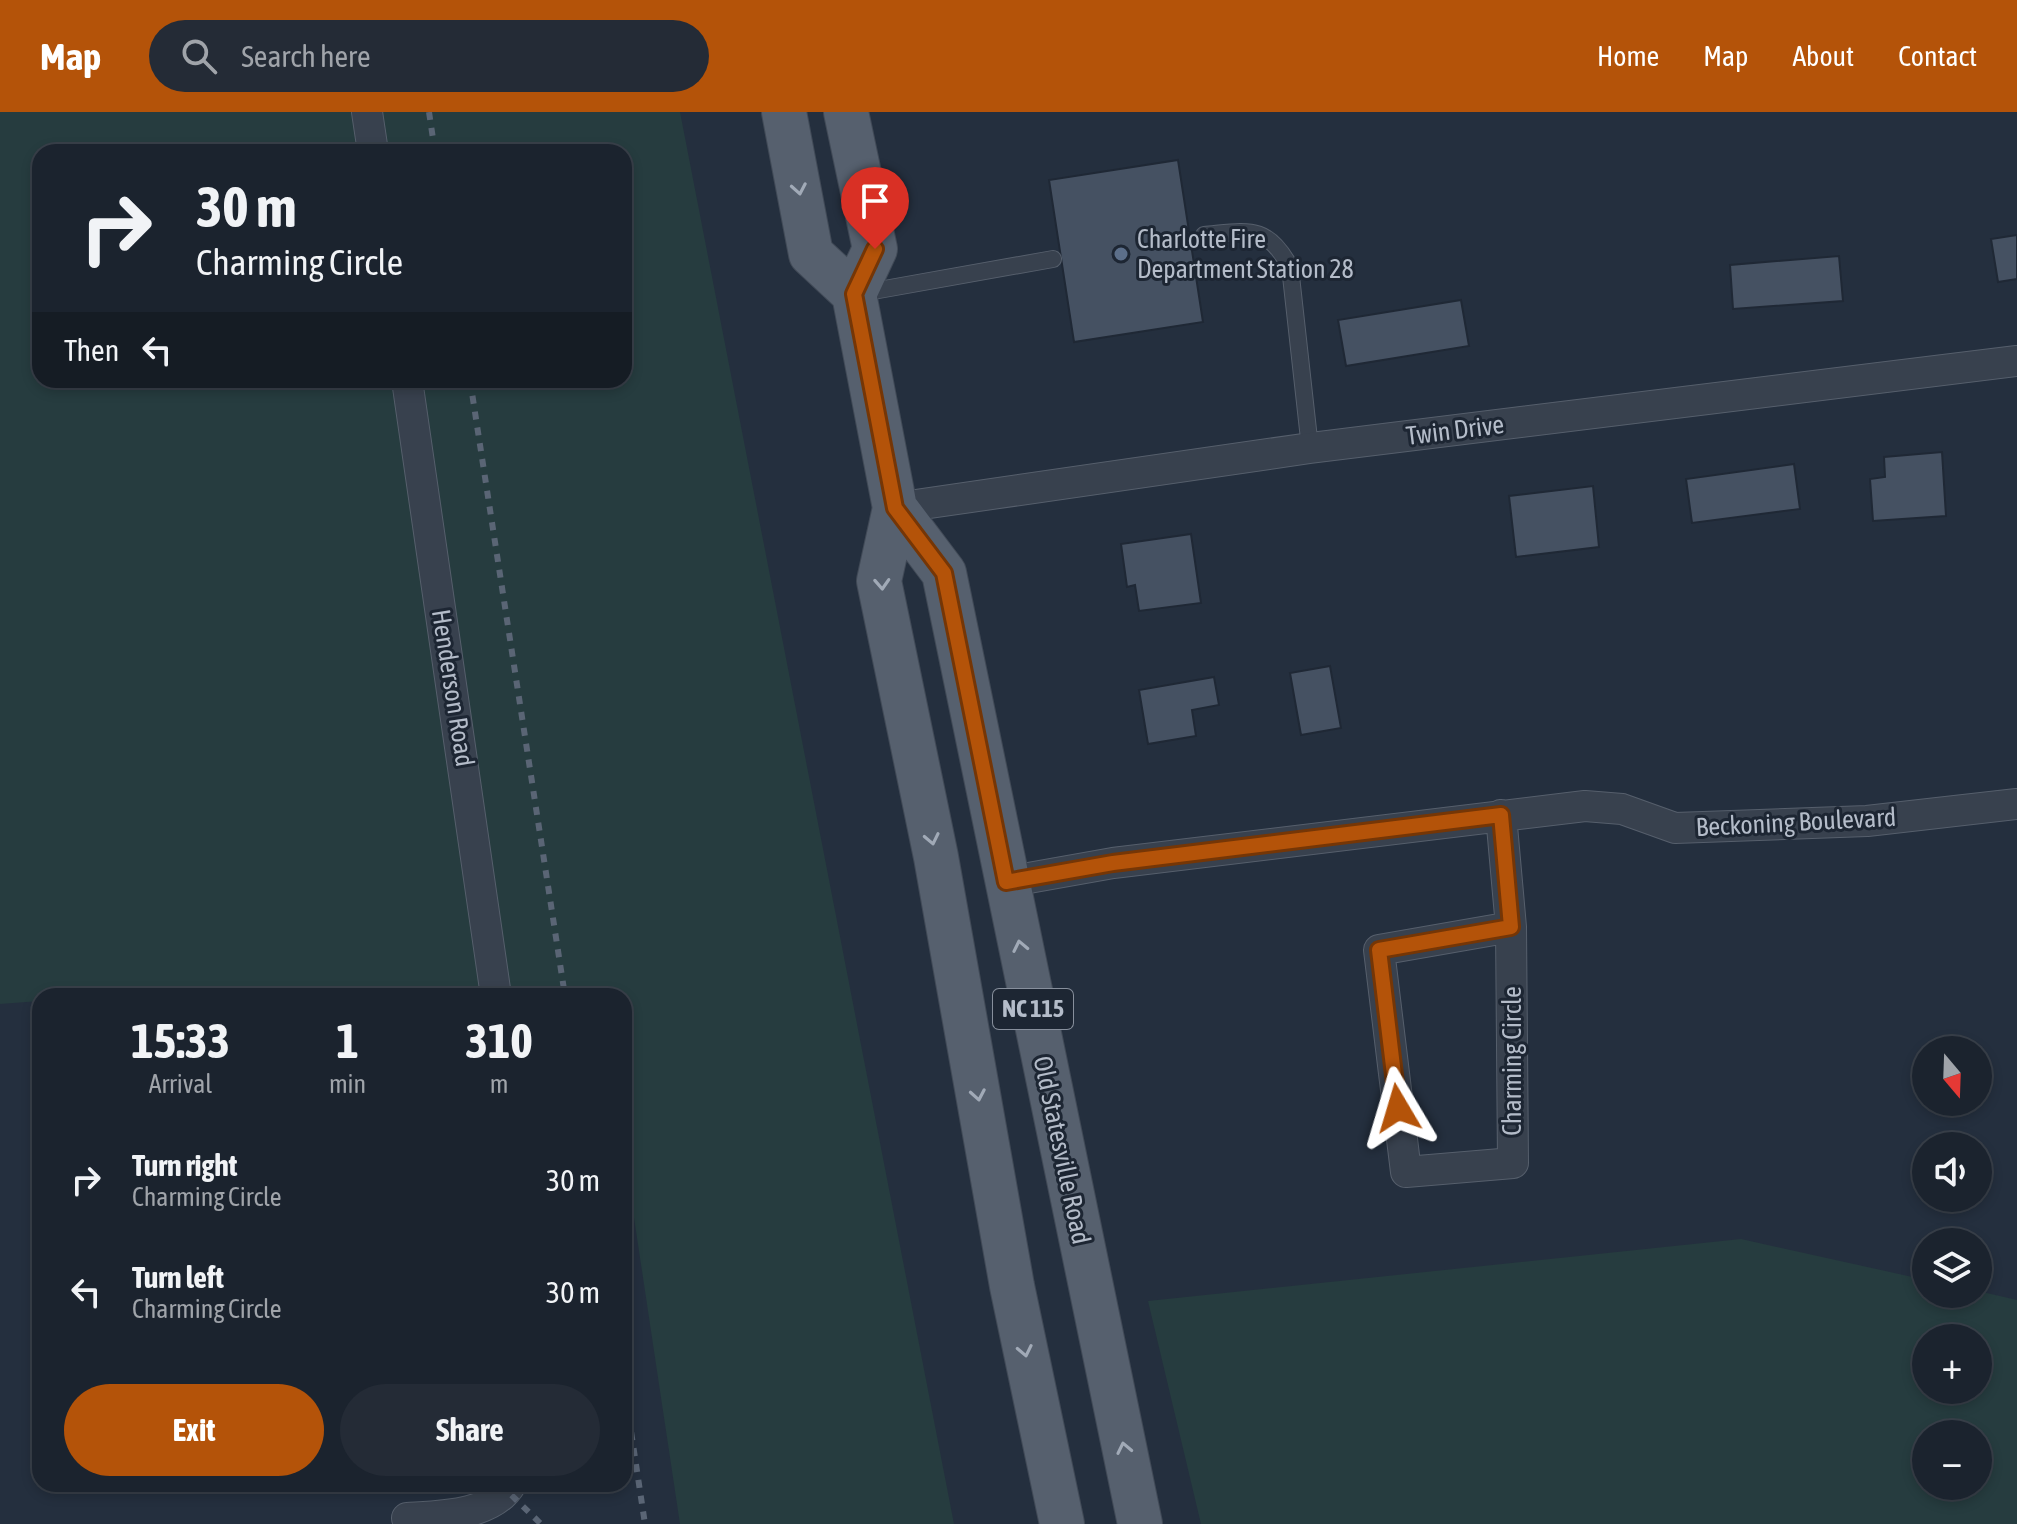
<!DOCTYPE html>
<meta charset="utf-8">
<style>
:root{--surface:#1b232e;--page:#242b36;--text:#f1f3f6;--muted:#a0a4aa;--line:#39404a;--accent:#b45309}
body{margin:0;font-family:"Asap Condensed",sans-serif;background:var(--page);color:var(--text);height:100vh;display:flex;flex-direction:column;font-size:30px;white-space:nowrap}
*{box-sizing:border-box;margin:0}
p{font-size:26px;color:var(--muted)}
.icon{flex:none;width:44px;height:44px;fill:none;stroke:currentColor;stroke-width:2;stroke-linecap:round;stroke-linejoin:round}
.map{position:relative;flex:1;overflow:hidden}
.sheet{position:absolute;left:32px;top:876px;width:600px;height:504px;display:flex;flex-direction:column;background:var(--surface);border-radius:24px;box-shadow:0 4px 12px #0003,0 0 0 2px var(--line)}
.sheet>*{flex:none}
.guide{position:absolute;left:32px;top:32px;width:600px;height:244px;border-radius:24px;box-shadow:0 4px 12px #0003,0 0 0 2px var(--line);background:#1b232e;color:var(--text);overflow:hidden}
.needle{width:52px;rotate:161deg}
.buttons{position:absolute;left:1912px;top:924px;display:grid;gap:16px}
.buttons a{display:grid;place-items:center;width:80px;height:80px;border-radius:50%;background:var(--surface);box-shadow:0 4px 12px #0003,0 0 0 2px var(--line);font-size:40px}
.pin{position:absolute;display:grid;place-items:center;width:68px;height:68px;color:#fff;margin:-82px -34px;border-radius:50% 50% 50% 0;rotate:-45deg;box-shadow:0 0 8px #0007}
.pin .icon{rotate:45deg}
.me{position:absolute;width:88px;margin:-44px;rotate:353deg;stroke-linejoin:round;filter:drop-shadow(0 0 6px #0008)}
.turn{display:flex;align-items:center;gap:28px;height:168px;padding:0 32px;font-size:36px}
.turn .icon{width:104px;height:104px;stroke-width:2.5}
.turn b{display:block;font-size:56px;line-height:68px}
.then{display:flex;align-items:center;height:76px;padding:0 32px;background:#0003;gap:16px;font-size:30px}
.eta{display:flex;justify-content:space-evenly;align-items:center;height:136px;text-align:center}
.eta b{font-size:48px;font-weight:700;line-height:56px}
.button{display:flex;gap:16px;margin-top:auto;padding:16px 32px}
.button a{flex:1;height:92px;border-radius:48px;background:var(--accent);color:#fff;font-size:32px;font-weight:700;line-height:92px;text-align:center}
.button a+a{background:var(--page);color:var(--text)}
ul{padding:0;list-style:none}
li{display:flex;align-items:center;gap:24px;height:112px;padding:0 32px}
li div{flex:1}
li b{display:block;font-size:30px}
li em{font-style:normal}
header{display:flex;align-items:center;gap:48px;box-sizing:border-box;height:112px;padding:0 40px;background:var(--accent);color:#fff}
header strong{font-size:38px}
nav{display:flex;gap:44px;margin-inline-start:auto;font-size:28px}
.search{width:560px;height:72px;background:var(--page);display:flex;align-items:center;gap:20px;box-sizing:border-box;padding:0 28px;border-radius:44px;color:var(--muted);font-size:30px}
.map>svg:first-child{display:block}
</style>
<header>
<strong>Map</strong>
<div class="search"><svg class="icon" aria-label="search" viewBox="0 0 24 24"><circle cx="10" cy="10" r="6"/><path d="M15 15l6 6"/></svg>Search here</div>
<nav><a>Home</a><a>Map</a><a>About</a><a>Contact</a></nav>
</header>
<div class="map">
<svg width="2017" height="1412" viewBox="0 0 2017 1412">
<rect width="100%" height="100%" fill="#242f3e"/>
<!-- green -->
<path fill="#263c3f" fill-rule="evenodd" d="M0,0H680L954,1412H680L624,1039V884H40V889L0,892ZM40,40H624V268H40Z
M1741,1127L1926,1168V1182H1978V1179L2017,1188V1412H1201L1148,1189ZM1926,1226H1978V1278H1926ZM1926,1322H1978V1374H1926Z"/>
<!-- building -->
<path fill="#455162" stroke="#1f2835" stroke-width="2" d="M1178,48L1203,210L1074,230L1049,68Z
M2017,123V167L1998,170L1991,127Z
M1839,144L1843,189L1733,197L1730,153Z
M1461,188L1469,234L1346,254L1338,208Z
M1942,340L1946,404L1873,409L1870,367L1885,365L1884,345Z
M1794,352L1800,397L1692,411L1686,367Z
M1593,374L1599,435L1516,445L1509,384Z
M1191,422L1201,491L1139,499L1135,473L1127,475L1121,432Z
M1330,554L1341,616L1301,623L1290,561Z
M1214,565L1219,593L1192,598L1196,624L1148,632L1139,578Z"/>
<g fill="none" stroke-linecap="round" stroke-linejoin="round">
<!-- lane casing -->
<g stroke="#565f6c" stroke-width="18">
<path id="lane" d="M1204,123C1248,119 1267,112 1290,155L1310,336
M862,181L1053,147"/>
</g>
<!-- street casing -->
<g stroke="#565f6c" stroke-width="32">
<path id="street" d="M367,0L373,40
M407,268L496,884
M895,396L1310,336L2017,249
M1501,703L1511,815L1513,1051L1406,1060L1379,838L1511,815
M1006,770L1113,751L1585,694L1622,697L1675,716L1867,709L2017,692
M407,1406C439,1404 492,1404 511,1372"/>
</g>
<!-- primary casing -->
<g stroke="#414a57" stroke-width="46">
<path id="primary" d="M784,0L811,142L854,182
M846,0L875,137L854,182L895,396L879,469L936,745L1012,1174L1062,1412
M895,396L944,461L1140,1412"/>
</g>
<!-- lane -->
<use href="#lane" stroke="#38414e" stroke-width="16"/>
<!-- street -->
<use href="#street" stroke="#38414e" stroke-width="30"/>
<!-- primary -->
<use href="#primary" stroke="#56606e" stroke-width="44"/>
<!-- rail -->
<path stroke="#5a6575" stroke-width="6" stroke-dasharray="8 8" stroke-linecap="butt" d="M429,0L435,40
M470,268L565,884
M624,1273L645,1412
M500,1372L541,1412"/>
</g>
<!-- one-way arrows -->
<defs><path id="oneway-chevron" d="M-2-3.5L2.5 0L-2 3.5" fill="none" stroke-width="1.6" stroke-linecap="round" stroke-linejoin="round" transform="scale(2)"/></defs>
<g stroke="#a1aab7">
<use href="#oneway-chevron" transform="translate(799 77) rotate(80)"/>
<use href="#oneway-chevron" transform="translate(882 472) rotate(87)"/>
<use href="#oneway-chevron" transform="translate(932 727) rotate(78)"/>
<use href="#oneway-chevron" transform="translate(1020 834) rotate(-102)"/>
<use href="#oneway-chevron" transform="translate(978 983) rotate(80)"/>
<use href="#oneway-chevron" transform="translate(1025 1239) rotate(78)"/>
<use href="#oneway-chevron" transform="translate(1124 1336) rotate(-102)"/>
</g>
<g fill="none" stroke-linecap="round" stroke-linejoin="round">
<!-- route casing -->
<g stroke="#753606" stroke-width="20">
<path id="route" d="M875,137L854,182L895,396L944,461L1006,770L1113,751L1501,703L1511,815L1379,838L1398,996"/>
</g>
<!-- route -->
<use href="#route" stroke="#b45309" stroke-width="14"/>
</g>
<!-- markers -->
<circle fill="#5c6f8a" stroke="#1d2633" stroke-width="3" cx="1121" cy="142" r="8"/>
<g text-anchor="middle" stroke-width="6" stroke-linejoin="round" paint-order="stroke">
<!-- shield labels -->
<rect fill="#1d2633" stroke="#878f9c" stroke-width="2" x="993" y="877" width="80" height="40" rx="6"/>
<g font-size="24" font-weight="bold" fill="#b4bcc9">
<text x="1033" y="905">NC 115</text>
</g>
<!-- poi labels -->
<g font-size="26" fill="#b4bcc9" stroke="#1d2633" text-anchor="start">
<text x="1137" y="136">Charlotte Fire<tspan x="1137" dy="30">Department Station 28</tspan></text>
</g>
<!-- street labels -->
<g font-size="26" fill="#b4bcc9" stroke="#1d2633">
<text transform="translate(1455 318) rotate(-7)" y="9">Twin Drive</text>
<text transform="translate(453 576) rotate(81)" y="9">Henderson Road</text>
<text transform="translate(1796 710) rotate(-3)" y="9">Beckoning Boulevard</text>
<text transform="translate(1512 949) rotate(-90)" y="9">Charming Circle</text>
<text transform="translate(1062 1038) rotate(78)" y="9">Old Statesville Road</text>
</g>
</g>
</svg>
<div class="buttons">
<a><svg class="needle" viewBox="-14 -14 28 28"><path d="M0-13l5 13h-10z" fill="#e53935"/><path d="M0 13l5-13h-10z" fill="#a0a4aa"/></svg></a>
<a><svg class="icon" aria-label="sound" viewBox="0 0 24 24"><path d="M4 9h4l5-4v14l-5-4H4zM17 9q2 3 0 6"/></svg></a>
<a><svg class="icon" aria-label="layers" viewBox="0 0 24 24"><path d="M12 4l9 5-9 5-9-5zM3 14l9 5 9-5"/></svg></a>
<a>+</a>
<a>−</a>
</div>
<div class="pin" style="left:875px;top:137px;background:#d93025"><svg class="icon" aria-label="arrive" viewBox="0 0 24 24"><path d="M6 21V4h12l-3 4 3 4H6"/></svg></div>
<svg class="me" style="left:1398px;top:996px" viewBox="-20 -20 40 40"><path d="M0-17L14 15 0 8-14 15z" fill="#b45309" stroke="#fff" stroke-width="4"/></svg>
<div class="guide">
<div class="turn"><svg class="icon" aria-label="right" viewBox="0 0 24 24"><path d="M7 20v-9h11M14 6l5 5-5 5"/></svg><div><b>30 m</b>Charming Circle</div></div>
<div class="then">Then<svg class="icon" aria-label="left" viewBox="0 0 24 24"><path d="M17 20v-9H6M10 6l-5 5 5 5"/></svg></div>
</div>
<section class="sheet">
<div class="eta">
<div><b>15:33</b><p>Arrival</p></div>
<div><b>1</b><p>min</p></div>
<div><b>310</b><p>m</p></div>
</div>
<ul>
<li><svg class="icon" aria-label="right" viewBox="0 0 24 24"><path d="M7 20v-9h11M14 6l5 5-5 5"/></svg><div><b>Turn right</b><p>Charming Circle</p></div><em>30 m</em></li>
<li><svg class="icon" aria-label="left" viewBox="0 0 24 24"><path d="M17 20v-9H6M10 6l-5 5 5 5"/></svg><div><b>Turn left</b><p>Charming Circle</p></div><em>30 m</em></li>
</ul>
<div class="button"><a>Exit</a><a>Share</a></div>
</section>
</div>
